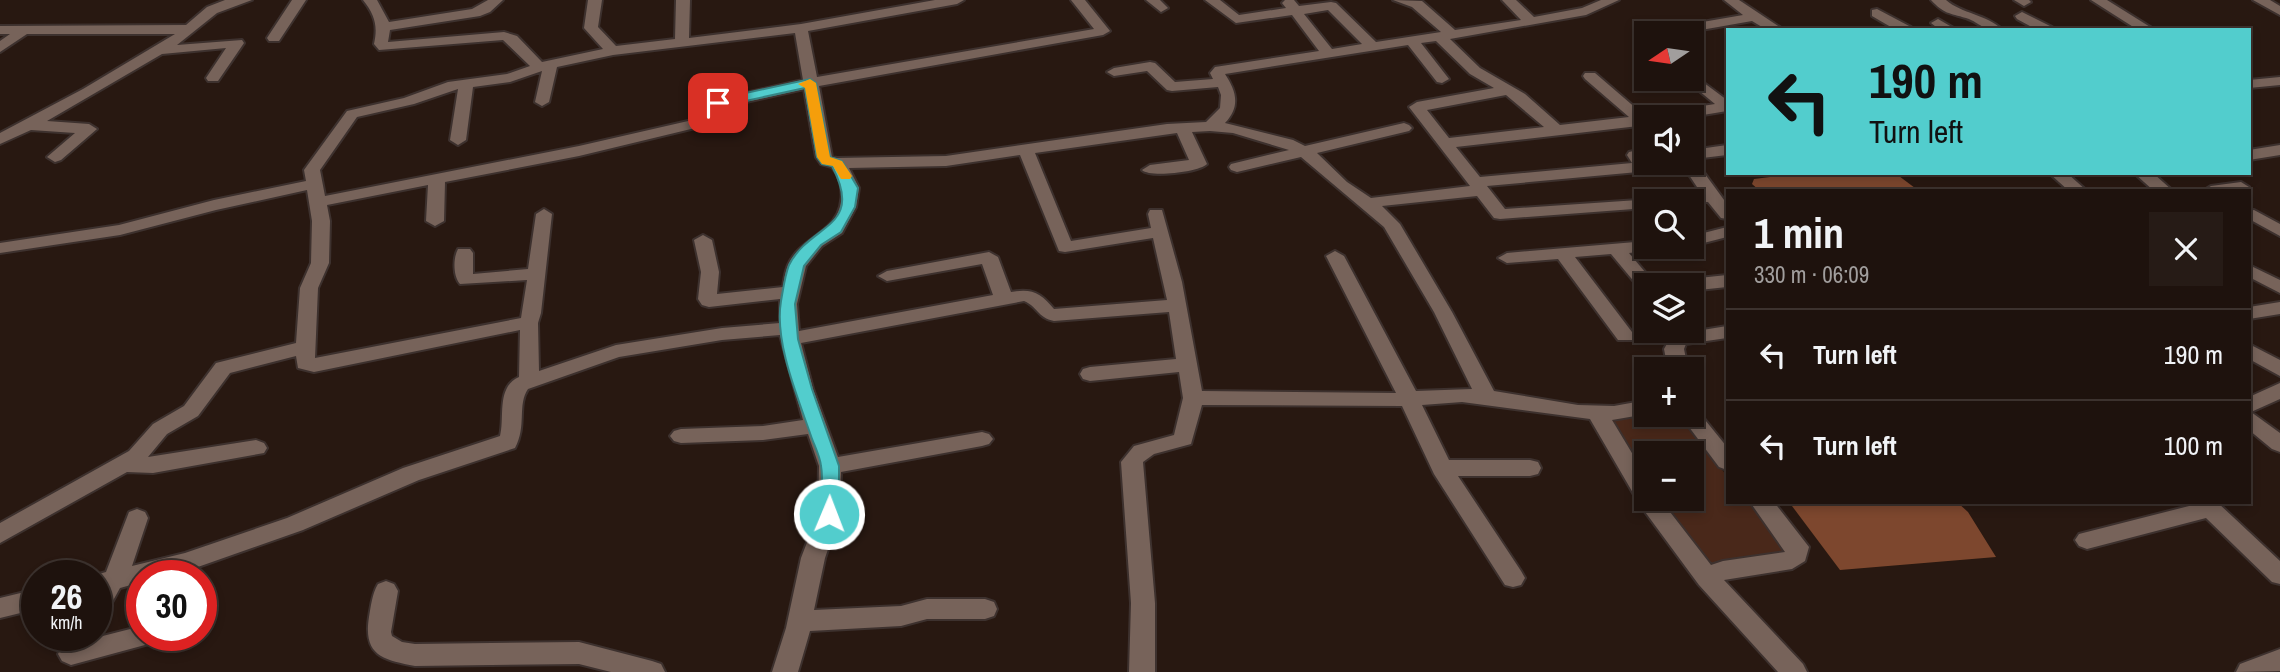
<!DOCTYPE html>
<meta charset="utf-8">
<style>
:root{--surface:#1e120d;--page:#261b16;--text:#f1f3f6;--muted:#a19e9d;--line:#3c322e}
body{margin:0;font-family:"Archivo Narrow",sans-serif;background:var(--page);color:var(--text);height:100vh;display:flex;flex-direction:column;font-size:26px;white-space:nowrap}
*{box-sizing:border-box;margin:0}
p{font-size:23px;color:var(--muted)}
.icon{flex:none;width:38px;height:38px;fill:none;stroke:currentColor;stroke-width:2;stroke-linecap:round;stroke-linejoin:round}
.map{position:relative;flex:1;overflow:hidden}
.drawer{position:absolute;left:1726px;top:189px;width:525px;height:315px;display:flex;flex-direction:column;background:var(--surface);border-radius:0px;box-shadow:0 4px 10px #0003,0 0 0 2px var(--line)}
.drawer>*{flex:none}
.banner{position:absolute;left:1726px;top:28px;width:525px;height:147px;border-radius:0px;box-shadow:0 4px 10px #0003,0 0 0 2px var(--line);background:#52cdcd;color:#111;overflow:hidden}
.needle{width:46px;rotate:257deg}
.fabs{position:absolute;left:1634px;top:21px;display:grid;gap:14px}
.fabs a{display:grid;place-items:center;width:70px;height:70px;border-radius:0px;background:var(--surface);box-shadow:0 4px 10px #0003,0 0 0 2px var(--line);font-size:35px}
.speed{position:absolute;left:21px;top:560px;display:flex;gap:14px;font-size:35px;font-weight:700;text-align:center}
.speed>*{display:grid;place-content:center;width:91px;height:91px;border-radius:50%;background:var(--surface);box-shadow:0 4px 10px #0003,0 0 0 2px var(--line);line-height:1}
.speed small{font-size:18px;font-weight:400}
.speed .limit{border:10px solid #d22;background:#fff;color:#111}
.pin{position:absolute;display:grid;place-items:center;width:60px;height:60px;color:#fff;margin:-30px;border-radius:14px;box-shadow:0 4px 10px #0006}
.me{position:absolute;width:77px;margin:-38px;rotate:1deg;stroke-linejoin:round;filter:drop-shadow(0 0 5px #0008)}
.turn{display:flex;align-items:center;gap:24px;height:147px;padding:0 28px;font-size:32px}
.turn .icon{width:91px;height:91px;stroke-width:2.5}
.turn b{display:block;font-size:49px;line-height:60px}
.round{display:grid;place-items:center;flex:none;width:74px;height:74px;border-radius:0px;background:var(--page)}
.overview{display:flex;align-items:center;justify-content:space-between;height:119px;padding:0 28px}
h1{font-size:42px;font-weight:800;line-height:52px}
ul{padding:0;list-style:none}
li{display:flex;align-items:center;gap:21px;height:91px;padding:0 28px;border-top:2px solid var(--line)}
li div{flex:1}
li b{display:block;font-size:26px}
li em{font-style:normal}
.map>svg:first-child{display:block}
</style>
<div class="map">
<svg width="2280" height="672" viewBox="0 0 2280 672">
<rect width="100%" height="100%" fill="#281811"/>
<!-- green -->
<path fill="#49281a" d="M1647,413V415H1678L1727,476V502H1748L1784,548L1782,555L1708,565L1658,499H1692V453H1647V481L1612,422L1615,418Z"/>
<!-- water -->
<path fill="#7d472e" d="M1801,173H1895L1919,191H1760L1752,184L1754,179Z
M1789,502H1957L1968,512L1996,557L1840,570Z"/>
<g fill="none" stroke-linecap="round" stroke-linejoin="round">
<!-- minor casing -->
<g stroke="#3d312e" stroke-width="4">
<path id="minor" d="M225,0H252L217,13L177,45L242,40L244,43L218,81H208L206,78L226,48L162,54L47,121L89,124L97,129L61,160L55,162L47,157L75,133L31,130L0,144V133L83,89L175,34H27L0,52V41L10,34H0V26L186,25L207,7Z
M292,0H306L279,41H269L267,38Z
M363,0H377L389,22L472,9L488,0H503L490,12L480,16L390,30L388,42L504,32L517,36L542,62L603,49L584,28L588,0H602L598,27L616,46L675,39L676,0H690L689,38L801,24L935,0H964L957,4L808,31L817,77L1094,29L1071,0H1085L1110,31L1103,35L819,86L832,157L837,158L946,156L1167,124L1206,122L1220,108L1221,95L1218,87L1172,91L1167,90L1147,71L1114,76L1107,72L1114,68L1150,62L1155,63L1175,82L1213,79L1210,73L1215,67L1319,51L1292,15L1236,23L1205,0H1220L1239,15L1286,8L1282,3L1285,0H1294L1299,6L1331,2L1336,3L1376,42L1441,32L1412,7L1393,0L1422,1L1455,30L1521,20L1502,0H1516L1534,17L1582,8L1601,0H1619L1586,15L1450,39L1480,68L1525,94L1560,125L1629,117L1585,79L1583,76L1585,73H1595L1645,116L1652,117H1647V125L1456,147L1480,177L1632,163L1627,155L1629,152L1647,148L1645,158L1649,165L1638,172L1487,186L1505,209L1653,199L1654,201H1647V208L1500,219L1494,218L1477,196L1382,206L1400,224L1452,312L1494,391L1578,405L1614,406L1647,400V414L1612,420L1647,478V499H1660L1711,565L1723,561L1785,552L1750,502H1774L1809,547L1805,561L1792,569L1724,580L1803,664L1807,672H1778L1699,585L1640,505L1590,419L1462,402L1422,405L1449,460H1530L1538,462L1541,468L1538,474L1530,476H1458L1521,571L1525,578L1521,585L1513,587L1505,585L1434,474L1402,406L1202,405L1191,444L1154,454L1143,462L1155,603V672H1129L1131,603L1121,462L1134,446L1174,435L1183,398L1179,372L1090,381L1083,379L1080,374L1083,369L1090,367L1176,359L1169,312L1054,321C1038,318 1037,306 1024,301L801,343L813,389L838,457L982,432L989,434L993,439L989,444L982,446L841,472L840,514L825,558L814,610L901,606L927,599H985L994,602L997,609L994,616L985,619H927L901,626L810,631L798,672H772L786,628L801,558L818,514L819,466L808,434L763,440L681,443L674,441L670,436L674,431L681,429L763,426L803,420L780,335L722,340L619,357L528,389C517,405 527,426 515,448L419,480L303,530L195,568L168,576H142V582L120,588L105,615L96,618V576H92L106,572L129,512L137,509L145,512L148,518L132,566L185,553L287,518L403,468L500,436C505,417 496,387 519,377L520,330L314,372L298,368L296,356L230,373L198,416L167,434L148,457L256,440L264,443L267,448L264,453L153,473L127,472L0,543V523L129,451L153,424L184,406L216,363L296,343L300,288L311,263L312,221L307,190L216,210L120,235L0,253V243L119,225L214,200L306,181L304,170L347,111L404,98L448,82L507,74L530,66L503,40L379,50L374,44C378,26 375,15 363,0ZM1328,10L1362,44L1332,49L1304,14ZM795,33L803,80L710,101L708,104L712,114L710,116L579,146L325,196L320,170L357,117L414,104L458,89L450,140L458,145L466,140L473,87L510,82L542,71L535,102L542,106L549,102L557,67L613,55ZM1436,41L1470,74L1494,88L1417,102L1409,107L1470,186L1371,198L1347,182L1317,153L1409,131L1412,128L1409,125L1404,123L1305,146L1293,140L1225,123C1241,106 1236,91 1225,74L1408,45L1437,82L1442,83L1449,79L1421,43ZM804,89L816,157L821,164L832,167C846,184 845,212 827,227C814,239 796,247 788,265C785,272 784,280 783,287L717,294L719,272L712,240L703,235L694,240L701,272L698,299L702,305L709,307L780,299V323L722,328L616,345L539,371L538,323L541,313L552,214L544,209L536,214L528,269L473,274V253L470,249H458C453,258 453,276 460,284L527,280L521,318L315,358L318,288L329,263L330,221L327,205L428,185L426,221L435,226L444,221L445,182L579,156L720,122L728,116L724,107ZM1506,95L1544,127L1449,138L1427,110ZM1210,131L1233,133L1289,150L1231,164L1229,167L1231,170L1237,172L1301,157L1384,227L1434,312L1472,389L1416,391L1344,256L1335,251L1326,256L1396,393L1202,391L1182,282L1162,210H1150L1148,214L1151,228L1071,241L1035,153L1177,133L1189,160L1150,165L1142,170C1150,178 1199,172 1207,164L1192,132ZM1020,155L1059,251L1065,252L1153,238L1167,300L1054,309C1041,293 1032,288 1011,292L998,257L989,252L887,271L878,276L887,281L982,264L993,295L799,331L797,304L806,266L822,246L842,233L856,207L859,188L849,168L946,166Z
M1146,0H1160L1168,8L1161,12Z
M1724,0H1739L1784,30H1767L1752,21L1684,33H1655L1662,29L1743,15Z
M1931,0H1946C1962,14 1986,14 2003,30C1979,30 1983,24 1966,18C1949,13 1944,14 1931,0Z
M2014,0H2029L2031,2L2024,6Z
M2091,0H2107L2155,30H2138Z
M2253,0H2270L2280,6V15Z
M1877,9L1911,27L1913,30H1896L1872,16V10Z
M2022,12L2052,27L2054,30H2037L2017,19L2015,16Z
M1938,19L1957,30H1940L1931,23Z
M1692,74L1727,100V111L1691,117H1657L1664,112L1715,104L1687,81L1685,79H1692Z
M2280,77V85L2249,88V80Z
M1727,145V155L1694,159L1727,204V219L1721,218L1708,202L1655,201L1663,196L1701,193L1681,163H1692V150Z
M2280,145V155L2249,160V150Z
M2049,173H2067L2087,191H2069Z
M2134,173H2153L2173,191H2154Z
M2241,182L2249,187L2247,190L2203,191L2211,186Z
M2254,210L2280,224V236L2249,219V211Z
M1727,227V237L1692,246V236Z
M1647,241V247H1655L1653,250L1629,253L1656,285H1647V292L1641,290L1611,254L1575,257L1635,336L1632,340H1618L1558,259L1507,263L1498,258L1507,253Z
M2249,265L2280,280V293L2249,277Z
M1727,275V287L1699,290L1690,284L1699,278Z
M2280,302V314L2249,319V307Z
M1727,326V338L1686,344L1684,349L1688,369H1668L1664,349L1672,335Z
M2249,344L2280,360V376L2249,359Z
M2280,383V399L2251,412L2280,433V452L2272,449L2249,430V397Z
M1692,408L1697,410L1727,447V470L1719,467L1680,415H1692Z
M2192,502H2217L2280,561V584L2272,582L2206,518L2087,549L2079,546L2075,540L2079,534L2193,505Z
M386,581L394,584L398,591L391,632L392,636L402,642L415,644L579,642L652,661L661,664L665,672H611L579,664L415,666C382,660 363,655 369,617C371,606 372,594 378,584Z
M37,589V609L0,618V598Z
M142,626V635H159L156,642L71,665L62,661L58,654L67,635H92L91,639Z
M2280,649V671L2236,672L2240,664Z"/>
</g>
<!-- minor -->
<use href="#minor" fill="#77635a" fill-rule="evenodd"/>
</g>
<!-- route -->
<path fill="#52cdcd" stroke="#358585" stroke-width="2" d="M810,79L816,83L830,157L842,161L858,188L855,207L841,232L821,245L804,266L795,304L798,339L812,389L839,466V514L836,519H823L820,514C820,499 824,481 821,466C820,456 814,445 811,436C798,398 774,342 781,301C783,290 785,275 789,265C810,223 865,229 832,166L822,164L817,157L805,88L718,107L712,103L718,99Z"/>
<!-- slow -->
<path fill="#f59e0b" d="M810,79L816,83L830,157L842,161L852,176L850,179H841L833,166L822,164L817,157L805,88L798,84Z"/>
</svg>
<div class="fabs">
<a><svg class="needle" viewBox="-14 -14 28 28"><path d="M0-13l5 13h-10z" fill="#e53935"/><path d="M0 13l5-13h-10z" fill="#a19e9d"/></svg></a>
<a><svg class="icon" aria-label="sound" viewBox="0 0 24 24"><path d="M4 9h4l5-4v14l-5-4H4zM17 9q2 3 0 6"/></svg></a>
<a><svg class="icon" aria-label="search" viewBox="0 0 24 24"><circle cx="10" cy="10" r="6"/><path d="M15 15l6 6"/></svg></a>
<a><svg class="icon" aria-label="layers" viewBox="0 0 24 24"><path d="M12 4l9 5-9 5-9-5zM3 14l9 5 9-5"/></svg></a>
<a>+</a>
<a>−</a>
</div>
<div class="speed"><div>26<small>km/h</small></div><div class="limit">30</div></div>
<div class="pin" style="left:718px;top:103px;background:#d93025"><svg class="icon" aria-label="arrive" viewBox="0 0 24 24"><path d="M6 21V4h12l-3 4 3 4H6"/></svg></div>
<svg class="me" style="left:829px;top:514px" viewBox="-20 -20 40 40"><circle r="17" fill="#52cdcd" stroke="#fff" stroke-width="3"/><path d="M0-11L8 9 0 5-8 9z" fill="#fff"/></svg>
<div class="banner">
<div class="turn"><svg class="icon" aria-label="left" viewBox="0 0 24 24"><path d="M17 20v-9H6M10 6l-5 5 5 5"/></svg><div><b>190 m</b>Turn left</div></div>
</div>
<section class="drawer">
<div class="overview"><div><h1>1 min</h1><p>330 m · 06:09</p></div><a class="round"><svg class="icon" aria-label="close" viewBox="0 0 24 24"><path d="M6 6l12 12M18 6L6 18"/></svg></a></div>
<ul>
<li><svg class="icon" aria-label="left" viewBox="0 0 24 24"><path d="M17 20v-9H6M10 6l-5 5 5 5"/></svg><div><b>Turn left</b></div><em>190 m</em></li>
<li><svg class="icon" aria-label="left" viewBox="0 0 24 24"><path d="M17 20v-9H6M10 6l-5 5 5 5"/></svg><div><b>Turn left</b></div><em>100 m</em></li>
</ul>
</section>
</div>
